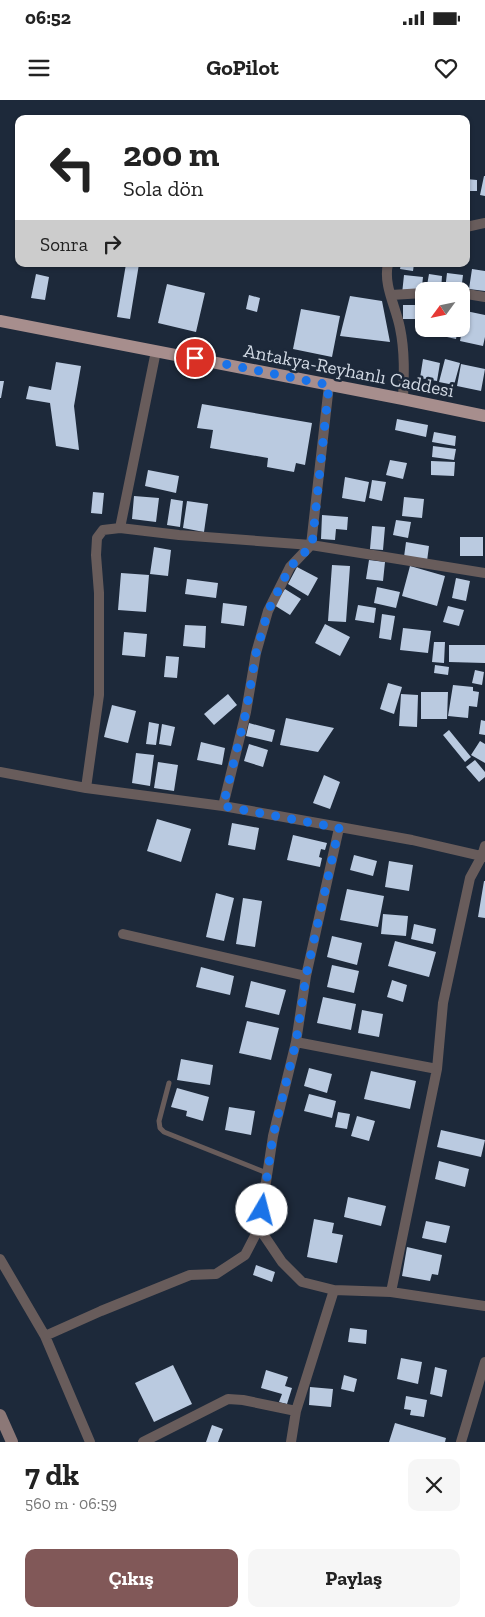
<!DOCTYPE html>
<html lang="tr">
<meta charset="utf-8">
<style>
:root{--surface:#fff;--page:#f6f6f6;--text:#222;--muted:#767676;--accent:#815858}
body{margin:0;font-family:"Zilla Slab",serif;background:var(--page);color:var(--text);height:100vh;display:flex;flex-direction:column;font-size:19px;white-space:nowrap}
*{box-sizing:border-box;margin:0}
p{font-size:16px;color:var(--muted)}
.icon{flex:none;width:28px;height:28px;fill:none;stroke:currentColor;stroke-width:2;stroke-linecap:round;stroke-linejoin:round}
.map{position:relative;height:1342px;overflow:hidden}
.sheet{display:flex;flex-direction:column;background:var(--surface);flex:1}
.sheet>*{flex:none}
.top-card{position:absolute;left:15px;top:15px;width:455px;height:152px;border-radius:10px;box-shadow:0 1px 4px #0004;background:#fff;color:var(--text);overflow:hidden}
.needle{width:32px;rotate:237deg}
.tools{position:absolute;left:415px;top:182px;display:grid;gap:10px}
.tools a{display:grid;place-items:center;width:55px;height:55px;border-radius:10px;background:var(--surface);box-shadow:0 1px 4px #0004;font-size:25px}
.pin{position:absolute;display:grid;place-items:center;width:42px;height:42px;color:#fff;margin:-21px;border:2px solid #fff;border-radius:50%;box-shadow:0 1px 5px #0007}
.me{position:absolute;width:55px;margin:-28px;rotate:8deg;stroke-linejoin:round;filter:drop-shadow(0 0 4px #0008)}
.turn{display:flex;align-items:center;gap:18px;height:105px;padding:0 25px;font-size:22px}
.turn .icon{width:65px;height:65px;stroke-width:2.5}
.turn b{display:block;font-size:35px;line-height:42px}
.then{display:flex;align-items:center;height:48px;padding:0 25px;background:#0003;gap:10px;font-size:19px}
.round{display:grid;place-items:center;flex:none;width:52px;height:52px;border-radius:10px;background:var(--page)}
.head{display:flex;align-items:center;justify-content:space-between;height:85px;padding:0 25px}
h1{font-size:30px;font-weight:800;line-height:38px}
.button{display:flex;gap:10px;margin-top:auto;padding:10px 25px}
.button a{flex:1;height:58px;border-radius:10px;background:var(--accent);color:#fff;font-size:20px;font-weight:800;line-height:58px;text-align:center}
.button a+a{background:var(--page);color:var(--text)}
.status{display:flex;justify-content:space-between;align-items:center;height:35px;padding:0 25px;background:var(--surface);direction:ltr}
.status svg{height:14px;fill:currentColor}
header{display:flex;justify-content:space-between;align-items:center;height:65px;padding:0 25px;background:var(--surface);font-size:22px;font-weight:800}
.map>svg:first-child{display:block}
</style>
<div class="status"><b>06:52</b><svg viewBox="0 0 49 12"><path d="M0 12V9h3v3zM5 12V6h3v6zM10 12V3h3v9zM15 12V0h3v12zM26 1h20v11H26zM47 4h2v5h-2z"/></svg></div>
<header><svg class="icon" aria-label="menu" viewBox="0 0 24 24"><path d="M4 6h16M4 12h16M4 18h16"/></svg>GoPilot<svg class="icon" aria-label="heart" viewBox="0 0 24 24"><path d="M12 20l-8-8c-3-5 5-10 8-4 3-6 11-1 8 4z"/></svg></header>
<div class="map">
<svg width="485" height="1342" viewBox="0 0 485 1342">
<rect width="100%" height="100%" fill="#1d293a"/>
<!-- building -->
<path fill="#bacae0" d="M484,76H485V96L480,95Z
M466,79L477,80V91H466Z
M126,164H139L130,219L117,217Z
M401,164H414L413,171L400,169Z
M472,169L485,171V191L469,189Z
M447,173L463,175L461,191L445,190Z
M36,174L49,177L45,200L31,198Z
M429,174L442,176L441,191H426Z
M404,175L423,177L421,196L402,194Z
M167,184L205,193L196,232L158,223Z
M249,195L260,198L257,212L246,209Z
M350,196L382,201L390,242L340,236Z
M403,205H424V219H403Z
M301,209L340,216L332,257L293,249Z
M466,211L485,215V237L483,246L460,241Z
M449,229H458L456,239L447,237Z
M423,259L440,263L437,281L420,278Z
M445,259L460,263L454,285L439,282Z
M56,262L81,266L74,306L79,350L56,346L50,303L26,299L29,286L51,290Z
M461,264L485,269L481,291L457,286Z
M0,281H4L1,298H0Z
M202,304L312,323L305,365L296,363L294,372L267,367L268,358L210,348L213,330L197,328Z
M397,319L428,325L426,337L395,330Z
M434,332L456,336L455,346L432,342Z
M433,346L456,349L454,360L432,357Z
M390,360L407,363L403,379L386,375Z
M431,361L455,362L454,376L431,375Z
M148,370L179,376L176,393L145,386Z
M345,377L369,382L365,402L342,398Z
M372,380L386,382L382,401L369,398Z
M93,392L104,393L102,414L91,413Z
M134,396L159,398L156,422L132,419Z
M404,397L424,399L422,418L402,416Z
M171,399L183,401L180,427L167,425Z
M187,401L208,404L204,432L183,428Z
M322,415L348,417L347,430L336,429L335,440L321,439Z
M396,420L411,422L408,438L393,435Z
M372,426L385,427L383,450L370,449Z
M460,437H483V456H460Z
M406,442L429,446L427,461L404,457Z
M154,447L171,450L168,476L150,474Z
M369,460L385,462L383,481L366,479Z
M332,465L350,466L346,522L328,521Z
M410,466L445,476L437,506L402,496Z
M297,467L318,478L308,496L288,484Z
M121,473L149,475L146,512L118,510Z
M456,478L470,481L466,501L452,498Z
M187,479L218,483L216,498L185,494Z
M377,487L400,492L396,508L374,503Z
M285,489L301,499L290,515L274,505Z
M223,503L247,506L244,526L221,523Z
M358,505L376,508L374,523L355,520Z
M448,506L464,510L459,526L443,522Z
M382,514L395,516L391,540L379,538Z
M325,524L350,537L340,556L315,543Z
M185,525L206,526L205,548L183,546Z
M403,528L431,531L428,553L400,550Z
M124,532L147,534L145,557L122,555Z
M434,542H445L444,563L432,562Z
M449,545H485V563L449,562Z
M166,556L179,557L177,578L164,577Z
M435,565L449,567L448,575L434,573Z
M475,570L484,572L482,585L472,583Z
M388,583L402,587L394,614L380,609Z
M453,585L473,587V591L479,592L477,607L469,606L468,618L448,616Z
M421,592H448L447,619H421Z
M228,594L237,605L214,625L204,614Z
M401,594L418,595L417,627L399,626Z
M112,605L136,611L128,643L104,637Z
M286,618L334,628L318,652L280,645Z
M481,620L485,621V635L479,634Z
M149,622L159,624L156,645L146,644Z
M249,623L275,630L272,642L246,636Z
M162,624L175,627L171,646L159,644Z
M449,630L471,657L465,662L443,635Z
M480,641L485,644V663L471,655Z
M201,642L225,648L222,665L197,660Z
M249,644L268,650L263,667L244,661Z
M136,653L154,655L150,686L132,683Z
M475,660L485,672V677L479,682L466,667Z
M158,662L178,665L174,691L154,688Z
M324,675L340,682L330,709L313,703Z
M157,719L191,729L181,762L147,751Z
M232,723L259,728L255,750L228,745Z
M293,735L327,743L325,750L321,749L319,757L322,758L320,767L287,760Z
M354,755L377,761L373,776L350,770Z
M389,761L413,765L409,791L385,787Z
M484,781H485V818L478,817Z
M347,789L384,796L378,827L340,820Z
M216,793L234,798L224,841L206,837Z
M243,798L262,801L255,847L236,844Z
M383,814L408,816L406,836L381,834Z
M414,824L436,829L433,844L411,839Z
M332,836L362,843L357,865L327,857Z
M395,841L436,852L429,877L388,866Z
M332,865L359,871L354,893L327,887Z
M201,867L234,876L230,895L196,887Z
M392,880L407,885L403,902L387,897Z
M251,881L286,890L279,915L245,907Z
M323,897L356,904L351,930L317,923Z
M362,910L383,914L379,937L358,933Z
M247,921L279,928L271,960L239,953Z
M181,959L213,965L210,985L177,980Z
M309,968L332,974L327,993L304,986Z
M371,971L416,981L410,1009L364,999Z
M177,988L209,997L203,1021L186,1016L187,1011L171,1007Z
M309,994L336,1001L332,1018L304,1011Z
M229,1007L255,1011L251,1035L225,1030Z
M338,1012L350,1014L347,1029L335,1027Z
M357,1016L375,1021L369,1041L351,1036Z
M441,1030L485,1040L481,1057L437,1047Z
M439,1061L469,1069L465,1087L435,1079Z
M348,1097L386,1106L381,1126L344,1117Z
M314,1119L334,1123L332,1133L343,1135L337,1163L307,1157Z
M426,1121L450,1126L446,1143L422,1138Z
M407,1147L442,1155L438,1175L432,1174L430,1181L402,1176Z
M256,1165L275,1172L272,1182L253,1175Z
M350,1228L367,1230L366,1244L348,1242Z
M401,1258L422,1262L418,1284L397,1279Z
M173,1265L192,1304L154,1322L135,1283Z
M435,1267L447,1270L442,1297L430,1294Z
M266,1270L288,1277L285,1286L292,1288L287,1304L279,1302L282,1294L261,1288Z
M344,1275L357,1279L354,1292L341,1289Z
M310,1287L333,1289L331,1307L309,1305Z
M406,1296L427,1300L424,1317L410,1315L411,1310L404,1309Z
M395,1323L446,1338L445,1342H389Z
M212,1325L223,1329L218,1342H206Z"/>
<g fill="none" stroke-linecap="round" stroke-linejoin="round">
<!-- lane -->
<path stroke="#685c5b" stroke-width="5" d="M169,983L159,1021L160,1028L164,1032L267,1073"/>
<!-- street -->
<path stroke="#685c5b" stroke-width="10" d="M466,127L485,123
M388,164C383,185 396,207 400,228C405,252 404,275 403,299
M461,193L485,197
M391,195L424,193
M120,428L156,251
M0,672L86,688L223,706L412,740L485,757
M86,688L99,595V493L96,455L97,438L103,430L120,428L179,435L311,445L485,473
M223,706L246,612L256,553L268,511L290,467L311,445L329,285
M339,728L306,876L296,942L273,1036L259,1128L282,1162L302,1182L334,1190L391,1192L485,1206
M123,834L306,876
M296,942L437,969
M0,1159L45,1236L90,1342
M391,1192L437,969L443,903L470,778L482,756L485,746
M45,1236L101,1211L190,1175L216,1174L245,1155L259,1128
M143,1342L228,1299L243,1300L296,1311
M291,1342L296,1311L334,1190
M461,1342L485,1262"/>
<!-- secondary -->
<path stroke="#8c7877" stroke-width="12" d="M0,1315L12,1342"/>
<!-- primary -->
<path stroke="#a78e8d" stroke-width="12" d="M0,221L403,299L485,316"/>
</g>
<g fill="none" stroke-linecap="round" stroke-linejoin="round">
<!-- route -->
<path stroke="#1a73e8" stroke-width="9" stroke-dasharray="0 16.2" d="M195,258L329,285L312,445L290,467L268,511L256,553L246,612L223,706L339,728L306,876L296,942L273,1036L262,1110"/>
</g>
<g text-anchor="middle" stroke-width="5" stroke-linejoin="round" paint-order="stroke">
<!-- street labels -->
<g font-size="19" fill="#d0d8e3" stroke="#1d293a">
<text transform="translate(349 270) rotate(11)" y="7">Antakya-Reyhanlı Caddesi</text>
</g>
</g>
</svg>
<div class="tools">
<a><svg class="needle" viewBox="-14 -14 28 28"><path d="M0-13l5 13h-10z" fill="#e53935"/><path d="M0 13l5-13h-10z" fill="#767676"/></svg></a>
</div>
<div class="pin" style="left:195px;top:258px;background:#d93025"><svg class="icon" aria-label="arrive" viewBox="0 0 24 24"><path d="M6 21V4h12l-3 4 3 4H6"/></svg></div>
<svg class="me" style="left:262px;top:1110px" viewBox="-20 -20 40 40"><circle r="19" fill="#fff"/><path d="M0-13L10 11 0 6-10 11z" fill="#1a73e8"/></svg>
<div class="top-card">
<div class="turn"><svg class="icon" aria-label="left" viewBox="0 0 24 24"><path d="M17 20v-9H6M10 6l-5 5 5 5"/></svg><div><b>200 m</b>Sola dön</div></div>
<div class="then">Sonra<svg class="icon" aria-label="right" viewBox="0 0 24 24"><path d="M7 20v-9h11M14 6l5 5-5 5"/></svg></div>
</div>
</div>
<section class="sheet">
<div class="head"><div><h1>7 dk</h1><p>560 m · 06:59</p></div><a class="round"><svg class="icon" aria-label="close" viewBox="0 0 24 24"><path d="M6 6l12 12M18 6L6 18"/></svg></a></div>
<div class="button"><a>Çıkış</a><a>Paylaş</a></div>
</section>
